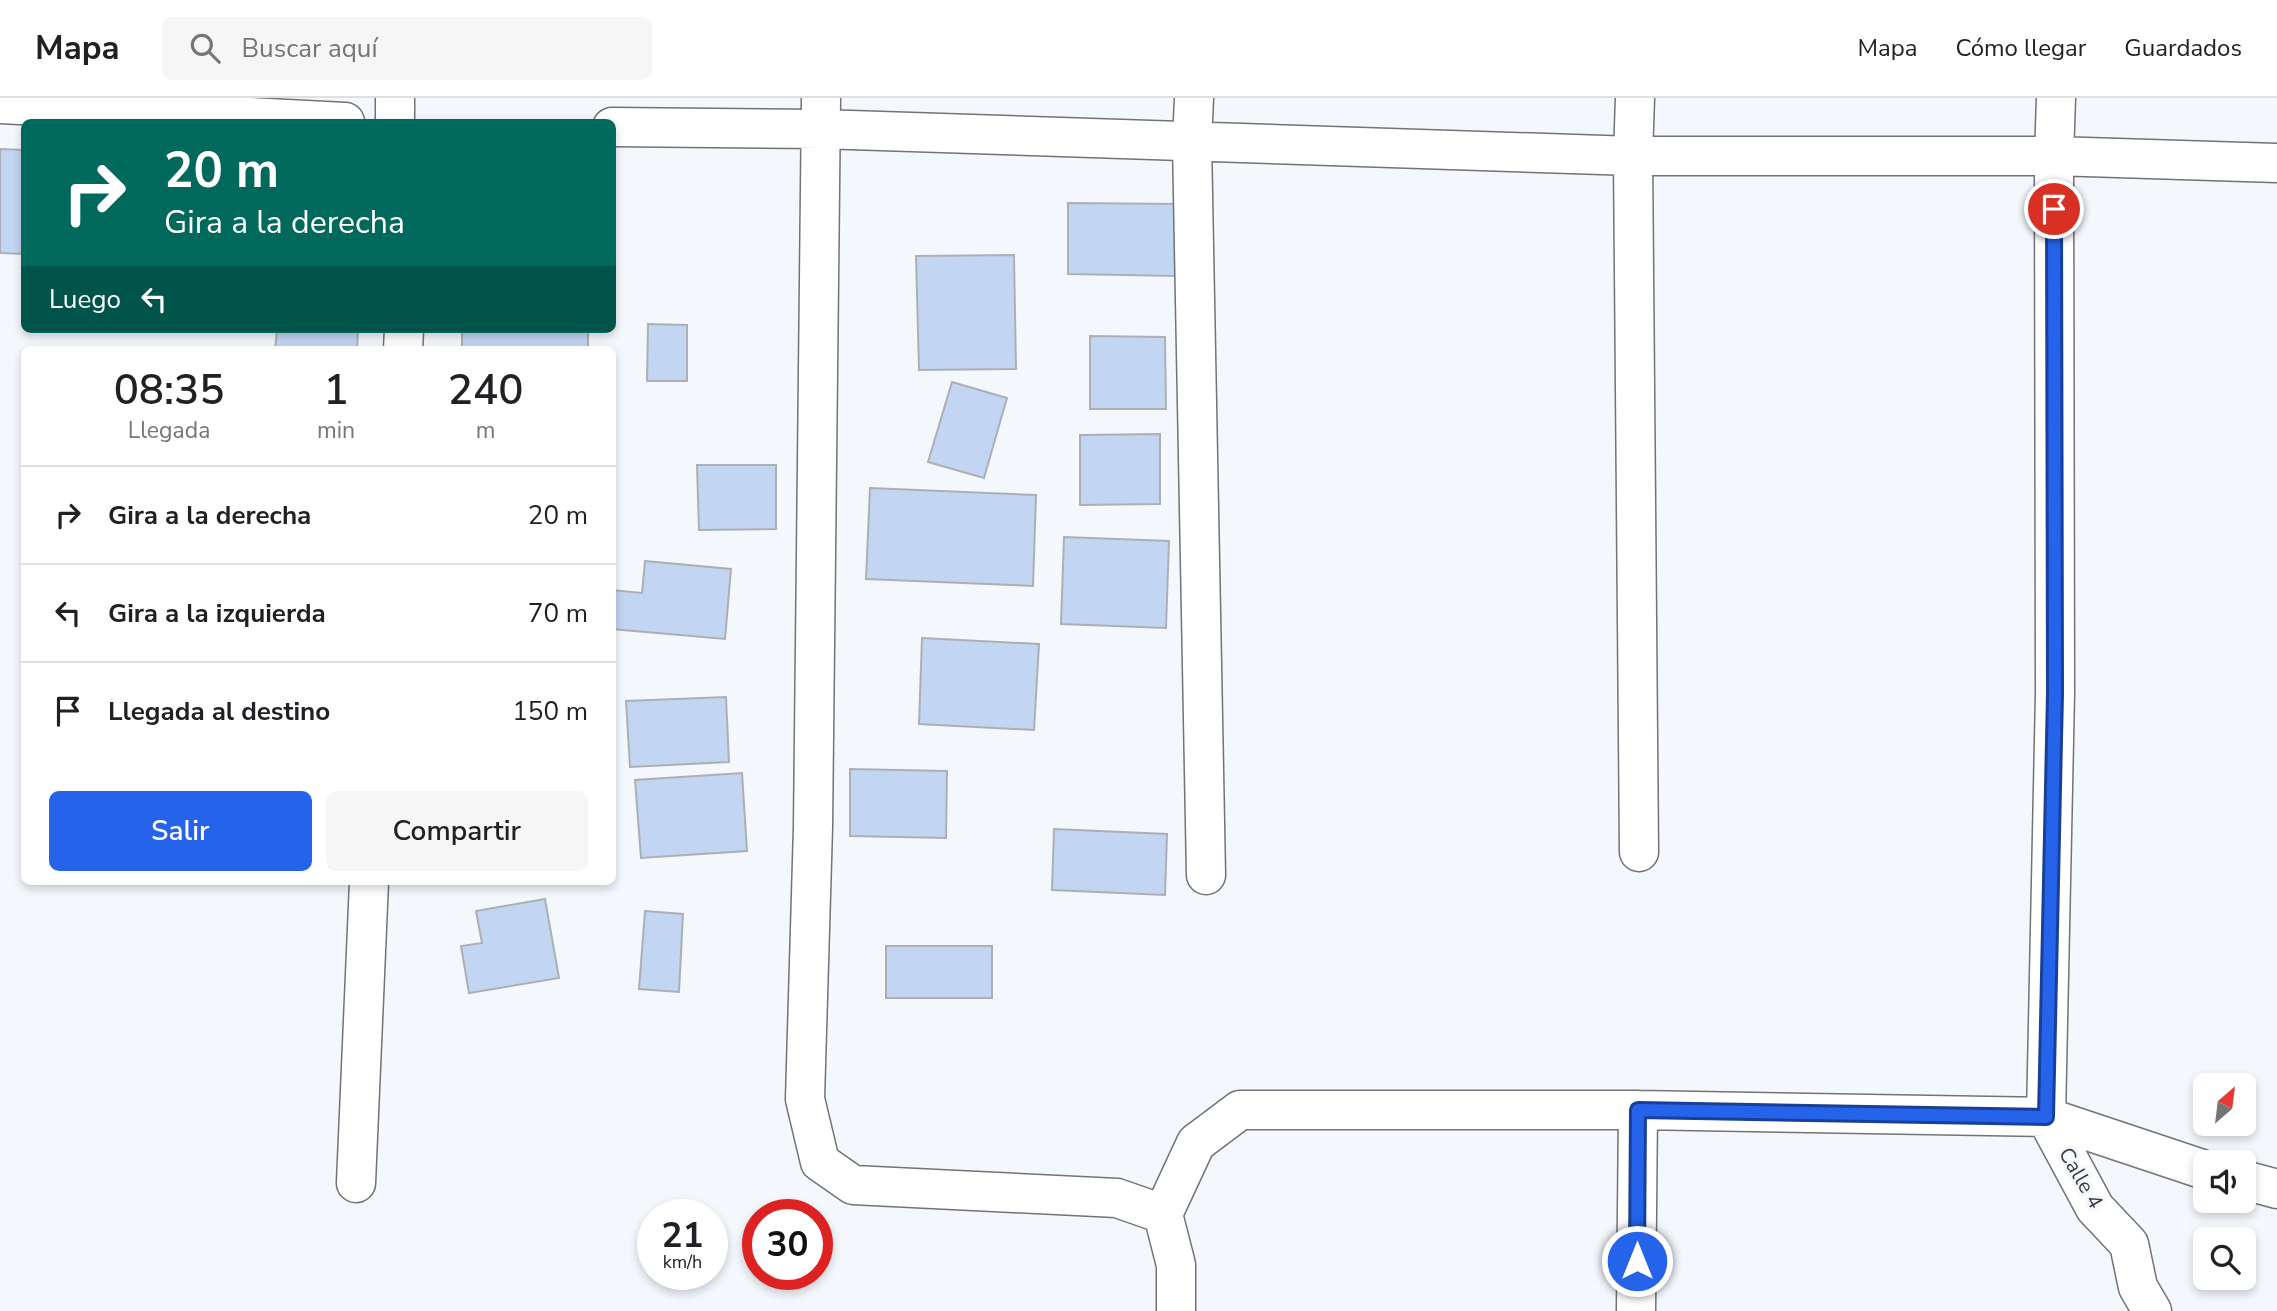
<!DOCTYPE html>
<html lang="es">
<meta charset="utf-8">
<style>
:root{--surface:#fff;--page:#f6f6f6;--text:#202124;--muted:#757577;--line:#e0e0e0;--accent:#2563eb}
body{margin:0;font-family:"Nunito Sans",sans-serif;background:var(--page);color:var(--text);height:100vh;display:flex;flex-direction:column;font-size:26px;white-space:nowrap}
*{box-sizing:border-box;margin:0}
p{font-size:23px;color:var(--muted)}
.icon{flex:none;width:38px;height:38px;fill:none;stroke:currentColor;stroke-width:2;stroke-linecap:round;stroke-linejoin:round}
.map{position:relative;flex:1;overflow:hidden}
.sheet{position:absolute;left:21px;top:248px;width:595px;height:539px;display:flex;flex-direction:column;background:var(--surface);border-radius:10px;box-shadow:0 4px 10px #0003}
.sheet>*{flex:none}
.top-card{position:absolute;left:21px;top:21px;width:595px;height:214px;border-radius:10px;box-shadow:0 4px 10px #0003;background:#00695c;color:#fff;overflow:hidden}
.needle{width:46px;rotate:28deg}
.tools{position:absolute;left:2193px;top:975px;display:grid;gap:14px}
.tools a{display:grid;place-items:center;width:63px;height:63px;border-radius:10px;background:var(--surface);box-shadow:0 4px 10px #0003;font-size:35px}
.speed{position:absolute;left:637px;top:1101px;display:flex;gap:14px;font-size:35px;font-weight:700;text-align:center}
.speed>*{display:grid;place-content:center;width:91px;height:91px;border-radius:50%;background:var(--surface);box-shadow:0 4px 10px #0003;line-height:1}
.speed small{font-size:18px;font-weight:400}
.speed .limit{border:10px solid #d22;background:#fff;color:#111}
.pin{position:absolute;display:grid;place-items:center;width:60px;height:60px;color:#fff;margin:-30px;border:4px solid #fff;border-radius:50%;box-shadow:0 2px 7px #0007}
.me{position:absolute;width:77px;margin:-38px;rotate:0deg;stroke-linejoin:round;filter:drop-shadow(0 0 5px #0008)}
.turn{display:flex;align-items:center;gap:24px;height:147px;padding:0 28px;font-size:32px}
.turn .icon{width:91px;height:91px;stroke-width:2.5}
.turn b{display:block;font-size:49px;line-height:60px}
.then{display:flex;align-items:center;height:66px;padding:0 28px;background:#0003;gap:14px;font-size:26px}
.eta{display:flex;justify-content:space-evenly;align-items:center;height:119px;text-align:center}
.eta b{font-size:42px;font-weight:600;line-height:49px}
.primary-button{display:flex;gap:14px;margin-top:auto;padding:14px 28px}
.primary-button a{flex:1;height:80px;border-radius:10px;background:var(--accent);color:#fff;font-size:28px;font-weight:600;line-height:80px;text-align:center}
.primary-button a+a{background:var(--page);color:var(--text)}
ul{padding:0;list-style:none}
li{display:flex;align-items:center;gap:21px;height:98px;padding:0 28px;border-top:2px solid var(--line)}
li div{flex:1}
li b{display:block;font-size:26px}
li em{font-style:normal}
header{display:flex;align-items:center;gap:42px;box-sizing:border-box;height:98px;padding:0 35px;background:var(--surface);border-bottom:2px solid var(--line)}
header strong{font-size:33px}
nav{display:flex;gap:38px;margin-inline-start:auto;font-size:24px}
.search{width:490px;height:63px;background:var(--page);display:flex;align-items:center;gap:18px;box-sizing:border-box;padding:0 24px;border-radius:10px;color:var(--muted);font-size:26px}
.map>svg:first-child{display:block}
</style>
<header>
<strong>Mapa</strong>
<div class="search"><svg class="icon" aria-label="search" viewBox="0 0 24 24"><circle cx="10" cy="10" r="6"/><path d="M15 15l6 6"/></svg>Buscar aquí</div>
<nav><a>Mapa</a><a>Cómo llegar</a><a>Guardados</a></nav>
</header>
<div class="map">
<svg width="2277" height="1213" viewBox="0 0 2277 1213">
<rect width="100%" height="100%" fill="#f4f8fd"/>
<!-- building -->
<path fill="#c2d5f2" stroke="#acb0b5" stroke-width="2" d="M0,51L24,52V156L0,155Z
M1068,105L1179,106L1177,178L1068,176Z
M1014,157L1016,271L919,272L916,158Z
M648,226L687,227V283H647Z
M277,231H358L357,252H275Z
M462,231H588V252H462Z
M1090,238L1165,239L1166,311H1090Z
M952,284L1007,300L984,380L928,364Z
M1160,336V406L1080,407V337Z
M697,367H776V431L699,432Z
M870,390L1036,397L1033,488L866,481Z
M1064,439L1169,443L1166,530L1061,526Z
M645,463L731,471L725,541L612,531V492L642,495Z
M922,540L1039,546L1034,632L919,626Z
M726,599L729,664L630,669L626,603Z
M850,671L947,673L946,740L850,738Z
M742,675L747,753L641,760L635,682Z
M1054,731L1167,736L1165,797L1052,792Z
M545,801L559,880L469,895L461,848L482,845L476,813Z
M645,813L683,816L679,894L639,891Z
M886,848H992V900H886Z"/>
<g fill="none" stroke-linecap="round" stroke-linejoin="round">
<!-- street casing -->
<g stroke="#707377" stroke-width="41">
<path id="street" d="M821,0L813,729L805,1001L820,1064L853,1087L1117,1100L1163,1116L1176,1167V1213
M1194,0L1192,44L1206,777
M1635,0L1633,58L1639,754
M2056,0L2054,58L2055,595L2046,1019L2095,1110L2129,1146L2138,1189L2152,1213
M0,6L345,24
M395,24V0
M612,29L820,31L1633,58H2054L2277,65
M403,252L404,231
M2244,1082L2277,1091
M356,1085L369,784
M1163,1116L1196,1045L1240,1012H1638L2046,1019L2205,1072
M1636,1213L1638,1012"/>
</g>
<!-- street -->
<use href="#street" stroke="#fff" stroke-width="38"/>
</g>
<g fill="none" stroke-linecap="round" stroke-linejoin="round">
<!-- route casing -->
<g stroke="#184099" stroke-width="18">
<path id="route" d="M1637,1163L1638,1012L2046,1019L2055,595L2054,111"/>
</g>
<!-- route -->
<use href="#route" stroke="#2563eb" stroke-width="12"/>
</g>
<g text-anchor="middle" stroke-width="7" stroke-linejoin="round" paint-order="stroke">
<!-- street labels -->
<g font-size="21" fill="#3b3c3f" stroke="#f4f8fd">
<text transform="translate(2081 1080) rotate(60)" y="7">Calle 4</text>
</g>
</g>
</svg>
<div class="tools">
<a><svg class="needle" viewBox="-14 -14 28 28"><path d="M0-13l5 13h-10z" fill="#e53935"/><path d="M0 13l5-13h-10z" fill="#757577"/></svg></a>
<a><svg class="icon" aria-label="sound" viewBox="0 0 24 24"><path d="M4 9h4l5-4v14l-5-4H4zM17 9q2 3 0 6"/></svg></a>
<a><svg class="icon" aria-label="search" viewBox="0 0 24 24"><circle cx="10" cy="10" r="6"/><path d="M15 15l6 6"/></svg></a>
</div>
<div class="speed"><div>21<small>km/h</small></div><div class="limit">30</div></div>
<div class="pin" style="left:2054px;top:111px;background:#d93025"><svg class="icon" aria-label="arrive" viewBox="0 0 24 24"><path d="M6 21V4h12l-3 4 3 4H6"/></svg></div>
<svg class="me" style="left:1637px;top:1163px" viewBox="-20 -20 40 40"><circle r="17" fill="#2563eb" stroke="#fff" stroke-width="3"/><path d="M0-11L8 9 0 5-8 9z" fill="#fff"/></svg>
<div class="top-card">
<div class="turn"><svg class="icon" aria-label="right" viewBox="0 0 24 24"><path d="M7 20v-9h11M14 6l5 5-5 5"/></svg><div><b>20 m</b>Gira a la derecha</div></div>
<div class="then">Luego<svg class="icon" aria-label="left" viewBox="0 0 24 24"><path d="M17 20v-9H6M10 6l-5 5 5 5"/></svg></div>
</div>
<section class="sheet">
<div class="eta">
<div><b>08:35</b><p>Llegada</p></div>
<div><b>1</b><p>min</p></div>
<div><b>240</b><p>m</p></div>
</div>
<ul>
<li><svg class="icon" aria-label="right" viewBox="0 0 24 24"><path d="M7 20v-9h11M14 6l5 5-5 5"/></svg><div><b>Gira a la derecha</b></div><em>20 m</em></li>
<li><svg class="icon" aria-label="left" viewBox="0 0 24 24"><path d="M17 20v-9H6M10 6l-5 5 5 5"/></svg><div><b>Gira a la izquierda</b></div><em>70 m</em></li>
<li><svg class="icon" aria-label="arrive" viewBox="0 0 24 24"><path d="M6 21V4h12l-3 4 3 4H6"/></svg><div><b>Llegada al destino</b></div><em>150 m</em></li>
</ul>
<div class="primary-button"><a>Salir</a><a>Compartir</a></div>
</section>
</div>
